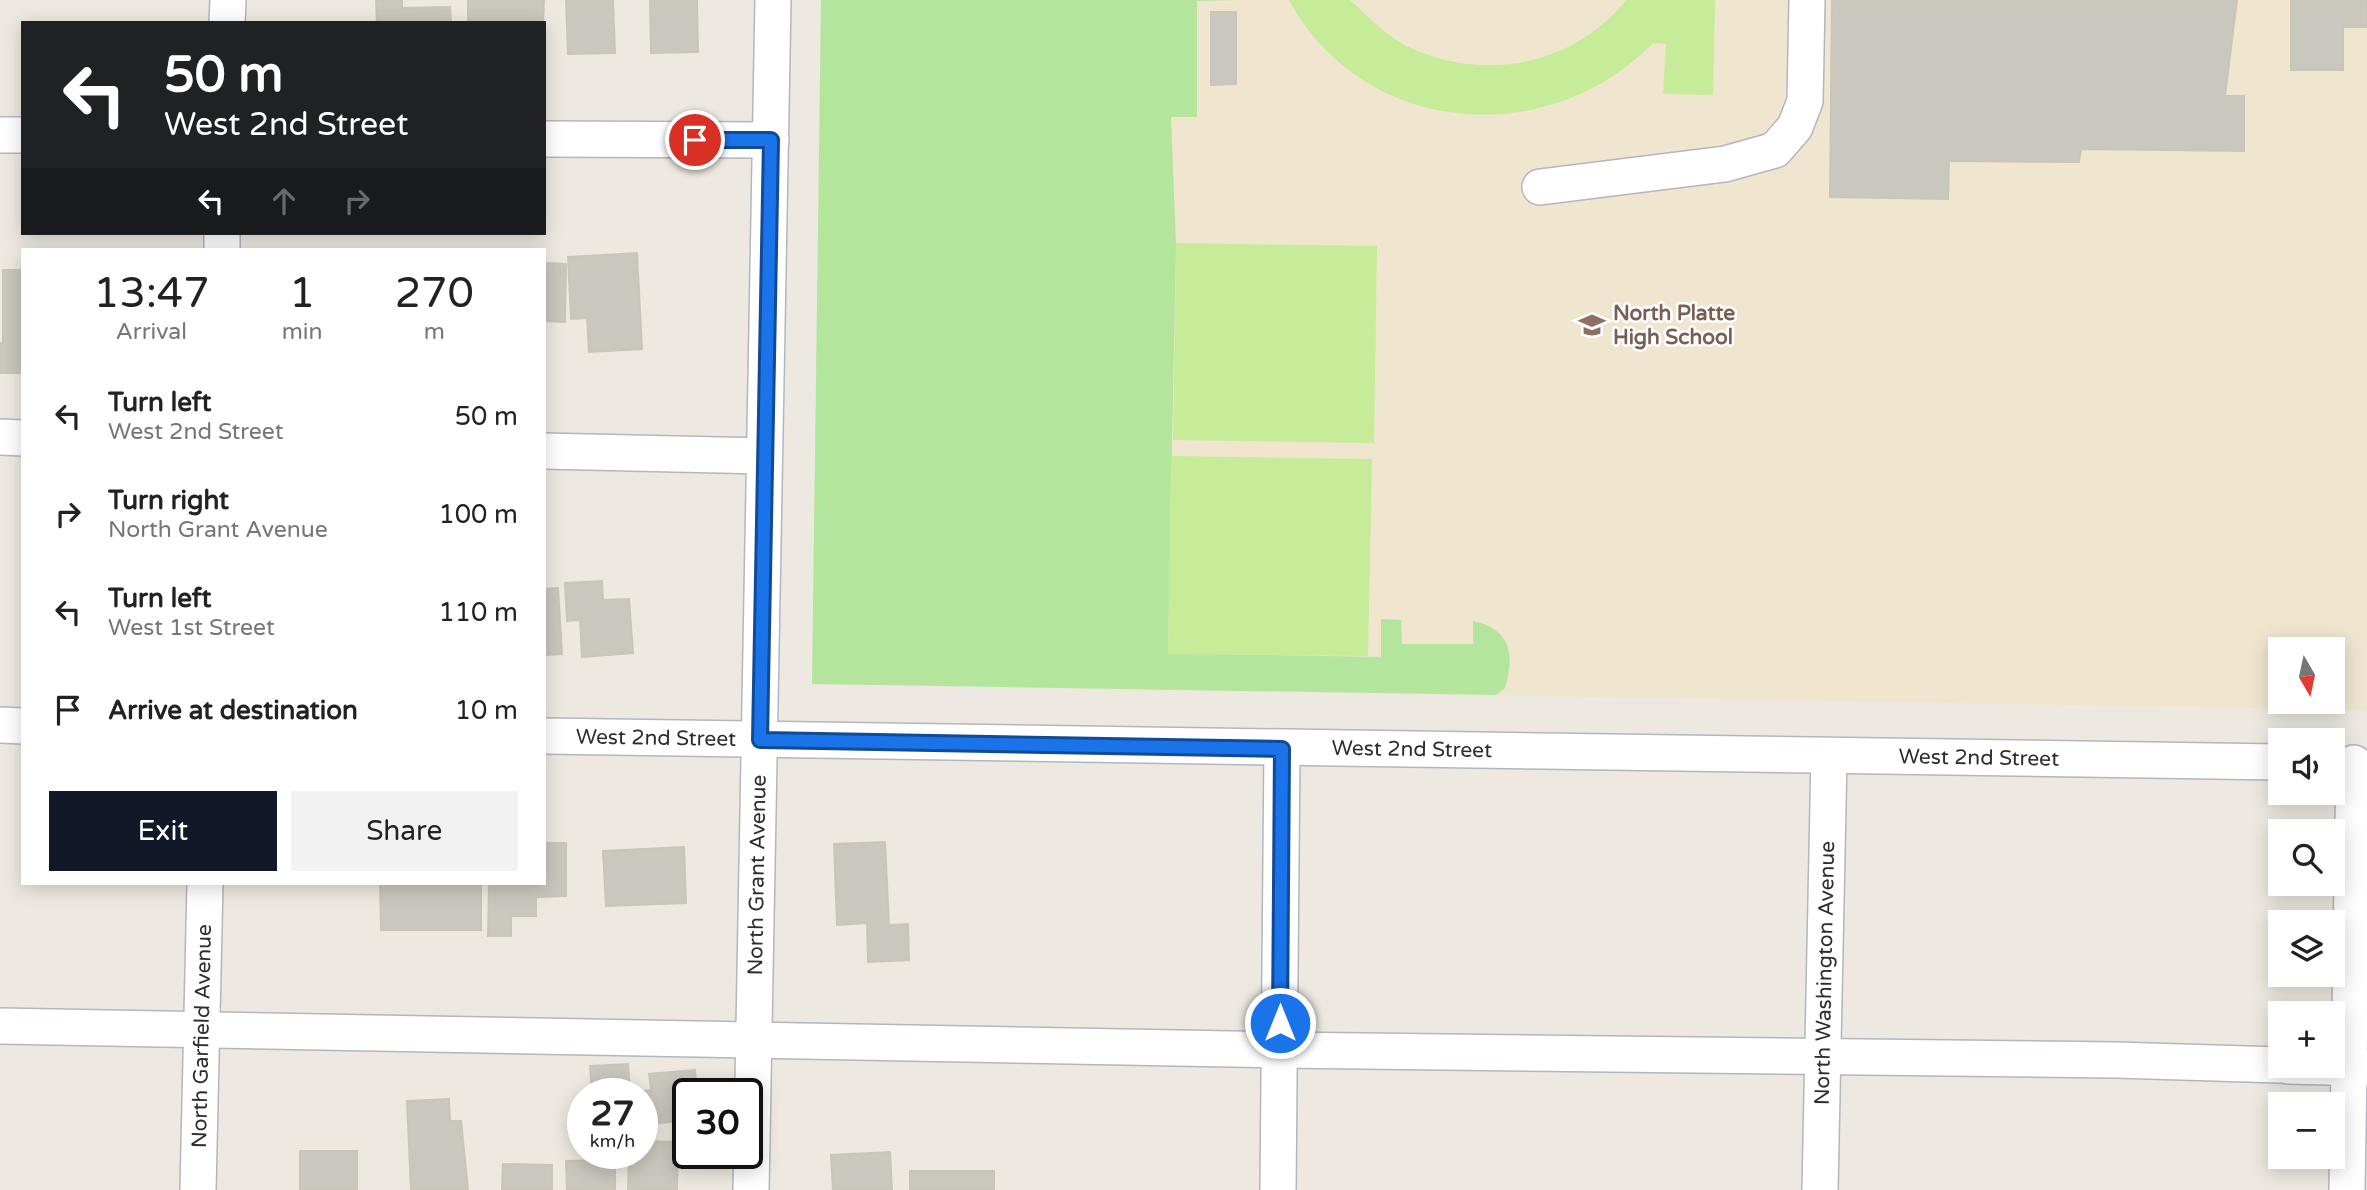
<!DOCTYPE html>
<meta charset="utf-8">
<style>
:root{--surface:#fff;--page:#f2f2f2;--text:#222;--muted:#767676;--accent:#111827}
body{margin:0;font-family:"Varela Round",sans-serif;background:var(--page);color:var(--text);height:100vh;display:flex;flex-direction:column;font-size:26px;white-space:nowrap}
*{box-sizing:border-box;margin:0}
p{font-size:23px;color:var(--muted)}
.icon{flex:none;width:38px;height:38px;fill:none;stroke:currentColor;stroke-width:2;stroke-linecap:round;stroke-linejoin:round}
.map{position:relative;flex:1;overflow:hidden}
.panel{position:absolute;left:21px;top:248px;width:525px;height:637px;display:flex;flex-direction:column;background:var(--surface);border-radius:0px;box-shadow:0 4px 18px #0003}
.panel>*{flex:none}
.banner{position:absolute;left:21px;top:21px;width:525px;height:214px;border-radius:0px;box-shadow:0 4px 18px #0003;background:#202124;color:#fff;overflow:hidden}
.needle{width:46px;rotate:171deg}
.buttons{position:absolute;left:2268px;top:637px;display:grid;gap:14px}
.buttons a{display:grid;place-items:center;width:77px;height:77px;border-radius:0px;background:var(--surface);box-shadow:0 4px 18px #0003;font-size:35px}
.speed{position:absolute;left:567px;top:1078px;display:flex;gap:14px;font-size:35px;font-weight:700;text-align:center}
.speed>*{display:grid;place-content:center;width:91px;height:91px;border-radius:50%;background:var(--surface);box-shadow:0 4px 18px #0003;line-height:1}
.speed small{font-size:18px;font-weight:400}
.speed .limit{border:4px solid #111;border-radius:10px;background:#fff;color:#111}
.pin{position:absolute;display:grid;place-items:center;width:60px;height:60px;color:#fff;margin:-30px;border:4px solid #fff;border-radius:50%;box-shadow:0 2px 7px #0007}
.me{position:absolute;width:77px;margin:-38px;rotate:0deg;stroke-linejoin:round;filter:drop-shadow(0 0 5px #0008)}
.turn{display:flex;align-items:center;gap:24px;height:147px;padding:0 28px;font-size:32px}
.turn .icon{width:91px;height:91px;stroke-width:2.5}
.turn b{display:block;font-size:49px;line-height:60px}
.lanes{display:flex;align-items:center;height:66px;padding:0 28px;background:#0003;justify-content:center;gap:35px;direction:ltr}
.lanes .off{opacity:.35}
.eta{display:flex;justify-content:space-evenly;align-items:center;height:119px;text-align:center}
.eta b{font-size:42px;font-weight:600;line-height:49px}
.action{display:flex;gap:14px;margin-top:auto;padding:14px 28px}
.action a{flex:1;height:80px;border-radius:0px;background:var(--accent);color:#fff;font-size:28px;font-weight:600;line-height:80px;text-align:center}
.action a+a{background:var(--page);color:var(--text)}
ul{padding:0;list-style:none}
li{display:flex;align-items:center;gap:21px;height:98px;padding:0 28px}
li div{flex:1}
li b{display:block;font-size:26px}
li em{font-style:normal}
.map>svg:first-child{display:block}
</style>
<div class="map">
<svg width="2367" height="1190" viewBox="0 0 2367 1190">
<rect width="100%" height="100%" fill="#eee9e0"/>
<!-- education -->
<path fill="#f0e6d0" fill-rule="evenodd" d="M821,0H2367V710L812,684ZM2280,649H2333V702H2280Z"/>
<!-- green -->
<path fill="#b3e59d" d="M821,0H1237L1197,1V117H1171L1176,243L1168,653L1381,657V619L1401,620L1402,644H1473V621C1511,629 1515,655 1505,688L1496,695L812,684Z"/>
<!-- pitch -->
<path fill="#c6ec99" d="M1289,0H1350C1370,18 1389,39 1413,49C1488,82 1575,64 1626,0H1715L1713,95L1663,94L1666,44L1653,43C1548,151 1363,137 1289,0Z
M1176,243L1377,246L1374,443L1173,440Z
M1171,456L1372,459L1368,656L1168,654Z"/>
<!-- building -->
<path fill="#cac7be" stroke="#cac5b9" stroke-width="2" d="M376,0H402V8L450,7L451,23H377Z
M468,0H544L543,23H468Z
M566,0H613L615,53L568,54Z
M650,0H697L698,52L651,53Z
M1832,0H2237L2225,96H2244V151L2081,149L2079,162L1949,161L1948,199L1830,197Z
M2291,0H2367V27H2343V70H2291Z
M1211,12H1236V84L1211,85Z
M637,253L642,349L589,352L587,318L571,319L568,257Z
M544,263L566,264L565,322L544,321Z
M3,270H23V373H0V343H3Z
M602,581L603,600L629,599L633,653L582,657L580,620L567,621L565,583Z
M558,588L562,654L544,655V589Z
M885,842L889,925L908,924L909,960L868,962L867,923L837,925L834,844Z
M544,843H566V896L536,897V916H511V936H488L489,884H544Z
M684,847L686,903L606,906L603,851Z
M380,884H481V930H381Z
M628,1064L630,1094H592L590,1066Z
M695,1070L697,1094H688V1120L642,1125V1094L631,1092L651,1090L649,1074Z
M449,1099L450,1121H461L468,1190H411L407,1101Z
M642,1141L678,1142L677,1190H628L629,1153H642Z
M300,1151H357V1190H300Z
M890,1152L892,1190H833L831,1155Z
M615,1160V1190H567L566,1161Z
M503,1164L552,1165V1190H502Z
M910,1171H994V1190H910Z"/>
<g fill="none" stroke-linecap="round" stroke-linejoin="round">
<!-- minor casing -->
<g stroke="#b3b6c0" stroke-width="38">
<g id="minor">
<path d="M227,23L228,0"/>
<path d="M0,135H23"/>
<path d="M544,139L771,140"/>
<path d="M1540,187L1725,164L1775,150L1795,127L1805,101L1807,0"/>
<path d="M222,250V233"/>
<path d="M0,437L23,438"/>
<path d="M544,451L764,456"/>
<path d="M0,725L23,726"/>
<path id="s1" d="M544,736L2280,762"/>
<path d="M0,1026L1280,1050L2116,1060L2280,1065"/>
<path d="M2288,1066L2367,1068"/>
<path id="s2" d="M198,1190L205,884"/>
<path id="s3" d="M751,1190L773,0"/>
<path d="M1278,1190L1282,749"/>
<path id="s4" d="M1820,1190L1829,756"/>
<path d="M2347,1190L2354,763"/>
</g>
</g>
<!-- minor -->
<use href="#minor" stroke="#fff" stroke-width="35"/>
</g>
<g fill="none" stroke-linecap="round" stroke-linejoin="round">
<!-- route casing -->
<g stroke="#114b97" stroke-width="18">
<path id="route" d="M695,140H771L760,740L1282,749L1280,1023"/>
</g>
<!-- route -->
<use href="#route" stroke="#1a73e8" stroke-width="12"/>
</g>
<!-- icons -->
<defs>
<g id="school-bare" transform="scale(2.1)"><path d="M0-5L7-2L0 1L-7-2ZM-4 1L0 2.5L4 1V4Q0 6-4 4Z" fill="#8d6e63" stroke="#fff" stroke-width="2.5" paint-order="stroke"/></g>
</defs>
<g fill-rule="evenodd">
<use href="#school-bare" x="1592" y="325"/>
</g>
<g text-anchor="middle" stroke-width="5" stroke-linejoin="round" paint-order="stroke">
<!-- education labels -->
<g font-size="21" font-weight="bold" fill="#785e54" stroke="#fff" text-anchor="start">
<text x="1613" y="320">North Platte<tspan x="1613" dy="24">High School</tspan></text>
</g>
<!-- street labels -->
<g font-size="21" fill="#2d2d2d" stroke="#fff">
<text dy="7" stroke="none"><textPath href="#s1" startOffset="112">West 2nd Street</textPath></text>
<text dy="7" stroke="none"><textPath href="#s1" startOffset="868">West 2nd Street</textPath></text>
<text dy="7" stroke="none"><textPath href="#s1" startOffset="1435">West 2nd Street</textPath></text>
<text dy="7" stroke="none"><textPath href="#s3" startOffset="315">North Grant Avenue</textPath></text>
<text dy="7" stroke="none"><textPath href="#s4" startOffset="217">North Washington Avenue</textPath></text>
<text dy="7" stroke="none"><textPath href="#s2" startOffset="154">North Garfield Avenue</textPath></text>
</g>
</g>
</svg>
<div class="buttons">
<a><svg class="needle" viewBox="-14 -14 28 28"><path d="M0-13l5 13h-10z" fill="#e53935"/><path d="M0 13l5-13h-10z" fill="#767676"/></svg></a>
<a><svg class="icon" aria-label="sound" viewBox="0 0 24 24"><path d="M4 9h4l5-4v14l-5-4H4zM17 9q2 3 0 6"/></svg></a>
<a><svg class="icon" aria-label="search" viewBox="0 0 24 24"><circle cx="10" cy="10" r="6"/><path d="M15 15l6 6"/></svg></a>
<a><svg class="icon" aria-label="layers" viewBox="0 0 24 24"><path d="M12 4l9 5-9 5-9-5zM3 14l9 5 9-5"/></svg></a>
<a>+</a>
<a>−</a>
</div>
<div class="speed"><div>27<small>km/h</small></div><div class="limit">30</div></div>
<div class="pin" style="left:695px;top:140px;background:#d93025"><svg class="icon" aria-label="arrive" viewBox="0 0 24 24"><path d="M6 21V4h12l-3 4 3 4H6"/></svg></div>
<svg class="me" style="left:1280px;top:1023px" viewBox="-20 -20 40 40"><circle r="17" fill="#1a73e8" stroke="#fff" stroke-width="3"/><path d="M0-11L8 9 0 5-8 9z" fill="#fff"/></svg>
<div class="banner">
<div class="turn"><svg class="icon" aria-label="left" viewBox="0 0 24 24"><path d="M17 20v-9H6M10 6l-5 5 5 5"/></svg><div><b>50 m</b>West 2nd Street</div></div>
<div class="lanes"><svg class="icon" aria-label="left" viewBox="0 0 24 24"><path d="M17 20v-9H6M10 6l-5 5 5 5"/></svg><svg class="icon off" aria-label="ahead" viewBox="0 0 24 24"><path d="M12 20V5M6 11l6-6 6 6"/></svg><svg class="icon off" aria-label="right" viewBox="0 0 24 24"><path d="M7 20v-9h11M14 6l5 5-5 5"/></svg></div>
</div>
<section class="panel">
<div class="eta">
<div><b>13:47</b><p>Arrival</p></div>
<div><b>1</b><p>min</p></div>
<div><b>270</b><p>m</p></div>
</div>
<ul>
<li><svg class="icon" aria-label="left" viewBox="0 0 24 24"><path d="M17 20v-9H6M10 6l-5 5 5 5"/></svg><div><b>Turn left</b><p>West 2nd Street</p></div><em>50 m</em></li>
<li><svg class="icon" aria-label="right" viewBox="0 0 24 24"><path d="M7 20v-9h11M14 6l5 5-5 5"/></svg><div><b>Turn right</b><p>North Grant Avenue</p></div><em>100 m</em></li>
<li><svg class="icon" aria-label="left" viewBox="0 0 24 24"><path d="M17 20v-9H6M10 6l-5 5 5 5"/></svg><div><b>Turn left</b><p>West 1st Street</p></div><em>110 m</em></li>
<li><svg class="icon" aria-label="arrive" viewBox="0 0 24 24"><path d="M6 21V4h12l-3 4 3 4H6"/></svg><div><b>Arrive at destination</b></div><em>10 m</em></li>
</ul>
<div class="action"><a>Exit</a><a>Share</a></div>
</section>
</div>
